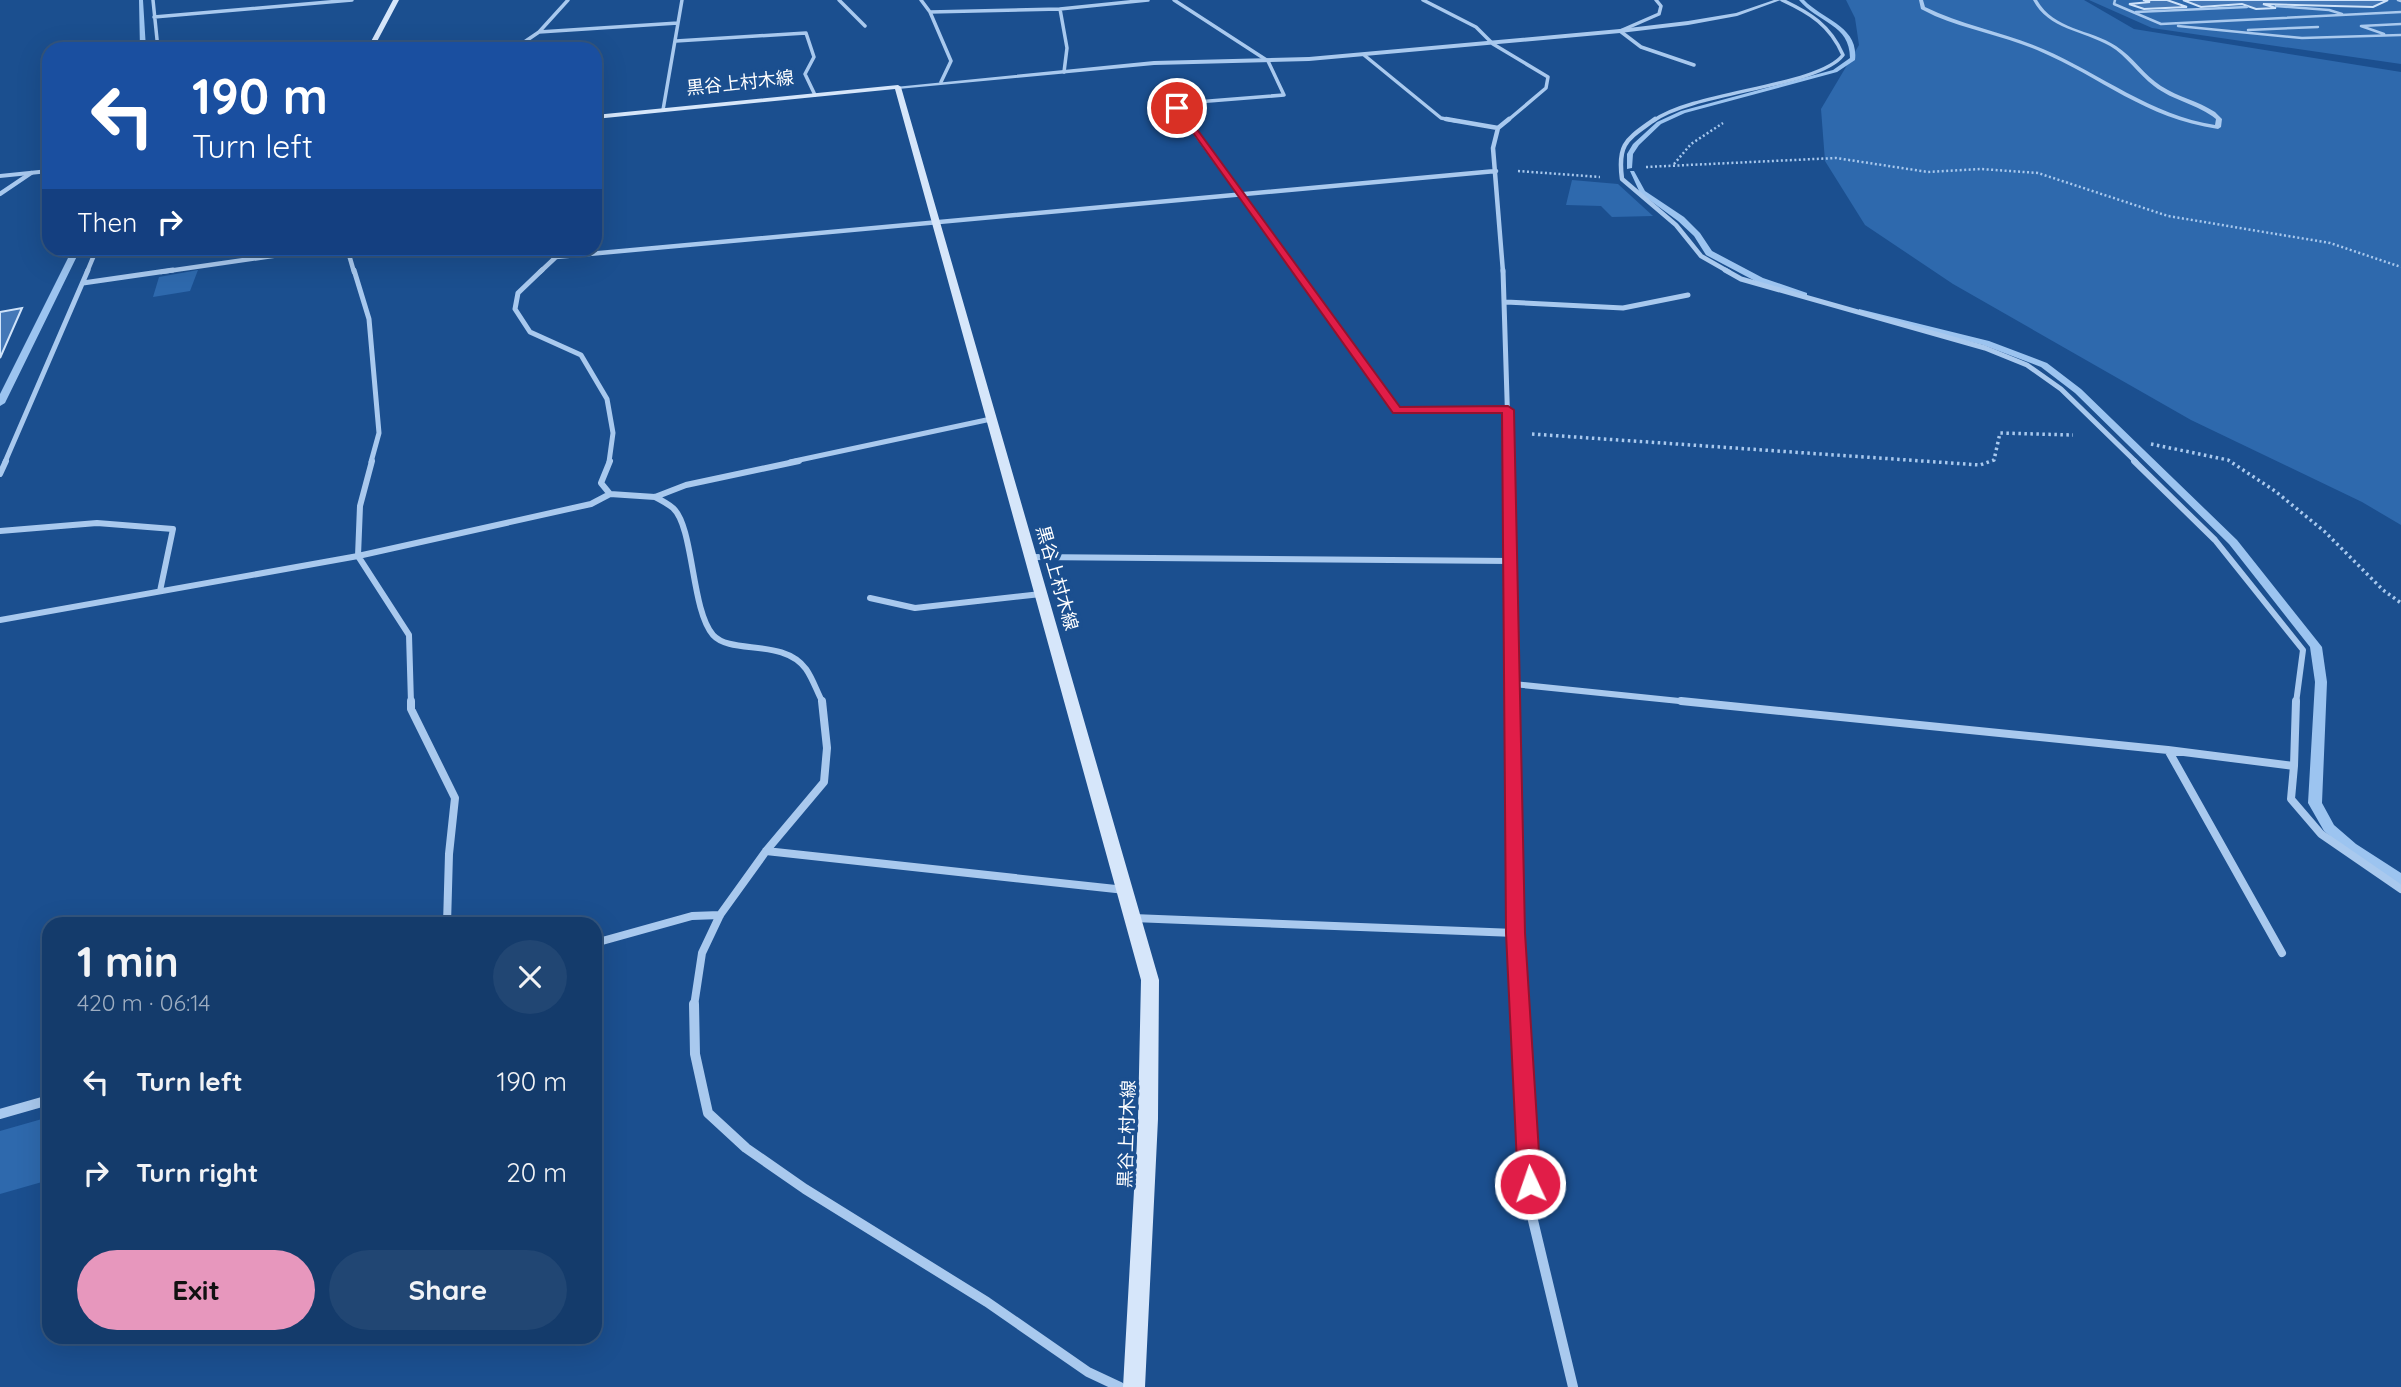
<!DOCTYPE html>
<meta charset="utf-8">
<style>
:root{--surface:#143b6b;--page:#214673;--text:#f1f3f6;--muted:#9dadc1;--line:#33557e;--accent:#e797bd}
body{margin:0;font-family:Quicksand,"Noto Sans JP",sans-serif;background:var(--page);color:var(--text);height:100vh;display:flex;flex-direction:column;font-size:26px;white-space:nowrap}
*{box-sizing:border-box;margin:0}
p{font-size:23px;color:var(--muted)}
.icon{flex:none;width:38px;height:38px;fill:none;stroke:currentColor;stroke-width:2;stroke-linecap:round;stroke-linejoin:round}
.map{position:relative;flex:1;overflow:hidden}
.drawer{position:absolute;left:42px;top:917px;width:560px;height:427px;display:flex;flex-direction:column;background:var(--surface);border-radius:21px;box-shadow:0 7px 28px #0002,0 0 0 2px var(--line)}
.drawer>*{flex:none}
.top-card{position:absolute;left:42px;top:42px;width:560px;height:214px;border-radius:21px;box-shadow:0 7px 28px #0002,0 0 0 2px var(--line);background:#1a4fa0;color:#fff;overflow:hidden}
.pin{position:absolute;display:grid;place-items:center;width:60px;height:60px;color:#fff;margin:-30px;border:4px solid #fff;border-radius:50%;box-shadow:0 2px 7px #0007}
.me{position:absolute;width:77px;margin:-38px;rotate:357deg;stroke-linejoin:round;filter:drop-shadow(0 0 5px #0008)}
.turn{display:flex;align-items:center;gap:24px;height:147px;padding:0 35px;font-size:32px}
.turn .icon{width:91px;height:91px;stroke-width:2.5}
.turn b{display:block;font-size:49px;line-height:60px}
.then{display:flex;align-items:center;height:66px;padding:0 35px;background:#0003;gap:14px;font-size:26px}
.round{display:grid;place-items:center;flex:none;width:74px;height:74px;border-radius:37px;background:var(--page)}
.overview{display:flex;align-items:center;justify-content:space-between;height:119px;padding:0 35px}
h1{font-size:42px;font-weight:700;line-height:52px}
.cta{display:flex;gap:14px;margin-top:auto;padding:14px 35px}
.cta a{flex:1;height:80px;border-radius:42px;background:var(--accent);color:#111;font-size:28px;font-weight:700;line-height:80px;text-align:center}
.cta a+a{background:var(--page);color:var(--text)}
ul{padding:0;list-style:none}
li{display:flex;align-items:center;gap:21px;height:91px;padding:0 35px}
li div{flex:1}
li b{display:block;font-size:26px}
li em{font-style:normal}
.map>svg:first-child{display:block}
</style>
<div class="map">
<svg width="2401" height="1387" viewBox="0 0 2401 1387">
<rect width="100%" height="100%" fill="#1b4f8f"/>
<!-- green -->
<path fill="#2e69ad" d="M1846,0H2084L2134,29L2401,72V525L2362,502L2191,420L1953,284L1865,225L1825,161L1821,109L1859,45L1855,18Z
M2089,0H2401V64L2152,28Z
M1572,180L1618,184L1653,216L1612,217L1601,206L1566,205Z
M198,270L190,291L153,297L159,277Z
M49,1117V1180L0,1194V1131Z"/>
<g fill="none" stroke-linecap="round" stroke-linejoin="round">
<!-- stream -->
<path fill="#9cc4f0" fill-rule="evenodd" d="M139,0H143L146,49H140Z
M1799,0H1804C1823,20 1859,26 1855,60L1837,72L1685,113L1661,124L1639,145L1633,154L1632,168L1627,169V154L1633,144L1657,122L1681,111L1833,70L1850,58C1850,24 1818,23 1799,0Z
M1630,171H1634L1645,191L1684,217L1700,233L1712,251L1763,278L1807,293V297H1801L1757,282L1706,255L1694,236L1678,221L1640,193Z
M73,248H81L5,403L0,406V394Z
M1859,309L1989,341L2047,363L2081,389L2237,540L2322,647L2327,682L2322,803L2334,825L2356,844L2401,873V885L2346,850L2324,831L2308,803L2315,682L2310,647L2229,544L2075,393L2041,367L1983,345L1859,313Z"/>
</g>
<!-- building -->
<path fill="#4478b7" stroke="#cfe3fa" stroke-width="2" d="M2143,0H2167L2187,7L2144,9L2129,4L2150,2Z
M2183,0H2388L2373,7L2263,4L2276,8L2256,9L2242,4L2201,7Z
M22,308L0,358V312Z"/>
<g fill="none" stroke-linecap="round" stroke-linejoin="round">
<!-- path-far1 -->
<path stroke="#a9c9ee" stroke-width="2.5" stroke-dasharray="2 2.5" stroke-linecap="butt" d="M1674,164L1691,144L1723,123
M1646,167L1836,158L1928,172L1981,169L2038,173L2168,216L2330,243L2401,267
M1518,171L1600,177"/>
<!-- path -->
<path stroke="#a9c9ee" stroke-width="3.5" stroke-dasharray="2.5 3.5" stroke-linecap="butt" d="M1532,434L1980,465L1994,460L2000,433L2073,435
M2151,444L2228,460L2275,491L2324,531L2383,590L2401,603"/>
<!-- service -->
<path stroke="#a9c9ee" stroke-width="2.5" d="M2115,0L2114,4L2161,24L2401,12
M2398,0L2401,1
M2276,6L2329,10L2342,14
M2136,12L2247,7
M2178,26L2302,38L2401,35
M2248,30L2318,27
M2384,34L2361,26L2401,24"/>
<!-- minor-far5 -->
<path stroke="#a9c9ee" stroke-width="3.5" d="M153,0L158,49
M568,0L539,32L678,23
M839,0L865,26
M921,0L930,12L951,61L941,82
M1174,0L1268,61L1284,95L1184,103L1177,108L1186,121
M1423,0L1476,27L1493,44L1548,77L1546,88L1507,121
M1656,0L1661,6L1659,14L1620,31L1641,47L1694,65
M1060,9L1067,48L1064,72
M930,12L1060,9L1148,0
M154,17L352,0
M676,41L806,33L814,57L805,74L815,95
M514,49L539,32
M1364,55L1441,118L1456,121
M663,110L682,0
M1653,121C1694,91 1819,87 1843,55C1830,25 1810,13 1782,0"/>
<!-- minor-far4 -->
<path stroke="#a9c9ee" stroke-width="4.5" d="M1185,119L1296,272
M1446,119L1498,128
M1655,119C1628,139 1617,142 1622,179L1676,225L1701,256L1729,272
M0,194L31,173
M347,248L354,272
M565,248L556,257L1496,171
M87,272L97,248
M161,272L328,248
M540,272L556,257
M1503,272L1493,148L1498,128L1509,119"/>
<!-- minor-far3 -->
<path stroke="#a9c9ee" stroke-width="5" d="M354,270L369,319L379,433L371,462
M542,270L518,293L515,309L530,332L581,355L607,399L613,433L609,462
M1295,270L1397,411L1508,410
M1503,270L1509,462
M1725,270L1741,279L1985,348L2027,365L2061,389L2136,462
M83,283L173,270
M1506,302L1623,308L1688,295
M5,462L88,270
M790,462L991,419"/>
<!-- minor-far2 -->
<path stroke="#a9c9ee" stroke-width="6" d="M372,461L360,506L358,556L409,635L411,703
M610,461L601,483L610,494
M1509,461L1511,561
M2134,461L2215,540L2303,650L2296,703
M0,474L6,461
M655,497C661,500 668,504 673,508C694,527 691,610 713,635C731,655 783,638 806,669C813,679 817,692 823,703
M0,531L97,523L173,529L160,591
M1031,557L1511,561L1513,703
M870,598L915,608L1041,594
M0,620L358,556L591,504L610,494L655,497L686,485L799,461
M1513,684L1699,703"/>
<!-- minor-far1 -->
<path stroke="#a9c9ee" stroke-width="8" d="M411,701V709L455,798L449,854L447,924
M1513,701L1515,933L1519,1006
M1681,701L2168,750L2282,953
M2168,750L2294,766L2291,799L2321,834L2401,889
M2294,766L2296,701
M766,851L1125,890
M1133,918L1515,933
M595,943L692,916L720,915
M694,1006L702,953L720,915L766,851L824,782L827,748L822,701"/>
<!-- minor -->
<path stroke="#a9c9ee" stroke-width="10" d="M694,1004L695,1054L708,1113L746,1148L805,1189L987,1302L1088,1372L1120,1387
M1519,1004L1531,1212L1573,1387
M0,1114L49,1100"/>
<!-- tertiary -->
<path fill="#a9c9ee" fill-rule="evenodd" d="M1774,0H1781L1737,16L1688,25L1620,33L1309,61L1154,65L898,89L895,87L1154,61L1309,57L1620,29L1688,21L1736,13Z
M1919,0H1923L1925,7C1963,26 2004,32 2043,49C2101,74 2151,115 2215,125L2216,119C2198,104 2173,101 2154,86C2138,74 2127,56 2110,46C2082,30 2049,30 2033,0H2037C2054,30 2090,29 2116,46C2133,57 2144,75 2161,86C2178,97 2198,101 2215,112L2222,119L2221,127L2218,129C2144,118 2103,78 2037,50C2004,36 1968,30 1935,16L1921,9Z
M49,169V173L0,178V174Z"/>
<!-- secondary -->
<path fill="#d6e6fa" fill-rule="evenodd" d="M393,0H399L373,49H367Z
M898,85L901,87L1159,980L1158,1119L1145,1387H1123L1138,1119L1141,980L895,89L595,119V115Z"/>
</g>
<!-- route -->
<path fill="#e11d48" stroke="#92132f" stroke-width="2" d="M1174,106H1180L1400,407L1508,406L1514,410L1525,933L1541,1184L1538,1191L1530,1194L1521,1191L1518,1184L1506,933L1502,413H1393Z"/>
<g text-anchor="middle" stroke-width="7" stroke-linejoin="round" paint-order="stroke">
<!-- street labels -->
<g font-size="18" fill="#fff" stroke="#1b4f8f">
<text transform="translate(740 83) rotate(-6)" y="6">黒谷上村木線</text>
<text transform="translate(1057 578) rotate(74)" y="6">黒谷上村木線</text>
<text transform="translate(1127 1134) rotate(-88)" y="6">黒谷上村木線</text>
</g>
</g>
</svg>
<div class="pin" style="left:1177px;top:108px;background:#d93025"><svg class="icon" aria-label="arrive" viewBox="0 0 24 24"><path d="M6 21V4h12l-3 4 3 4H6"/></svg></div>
<svg class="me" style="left:1530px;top:1184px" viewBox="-20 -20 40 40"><circle r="17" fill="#e11d48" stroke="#fff" stroke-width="3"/><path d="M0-11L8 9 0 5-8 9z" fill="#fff"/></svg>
<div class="top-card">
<div class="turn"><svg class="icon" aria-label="left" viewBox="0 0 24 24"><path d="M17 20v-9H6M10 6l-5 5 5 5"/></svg><div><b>190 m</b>Turn left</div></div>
<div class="then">Then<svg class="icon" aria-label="right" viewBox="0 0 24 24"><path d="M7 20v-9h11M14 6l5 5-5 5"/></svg></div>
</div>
<section class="drawer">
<div class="overview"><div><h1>1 min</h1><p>420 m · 06:14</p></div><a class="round"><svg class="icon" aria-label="close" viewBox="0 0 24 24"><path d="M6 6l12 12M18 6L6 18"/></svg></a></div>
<ul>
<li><svg class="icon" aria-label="left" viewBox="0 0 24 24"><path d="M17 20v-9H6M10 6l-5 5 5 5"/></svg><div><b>Turn left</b></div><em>190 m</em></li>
<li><svg class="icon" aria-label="right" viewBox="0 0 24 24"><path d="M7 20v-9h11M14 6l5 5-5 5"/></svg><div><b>Turn right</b></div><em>20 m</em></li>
</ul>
<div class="cta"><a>Exit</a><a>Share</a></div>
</section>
</div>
